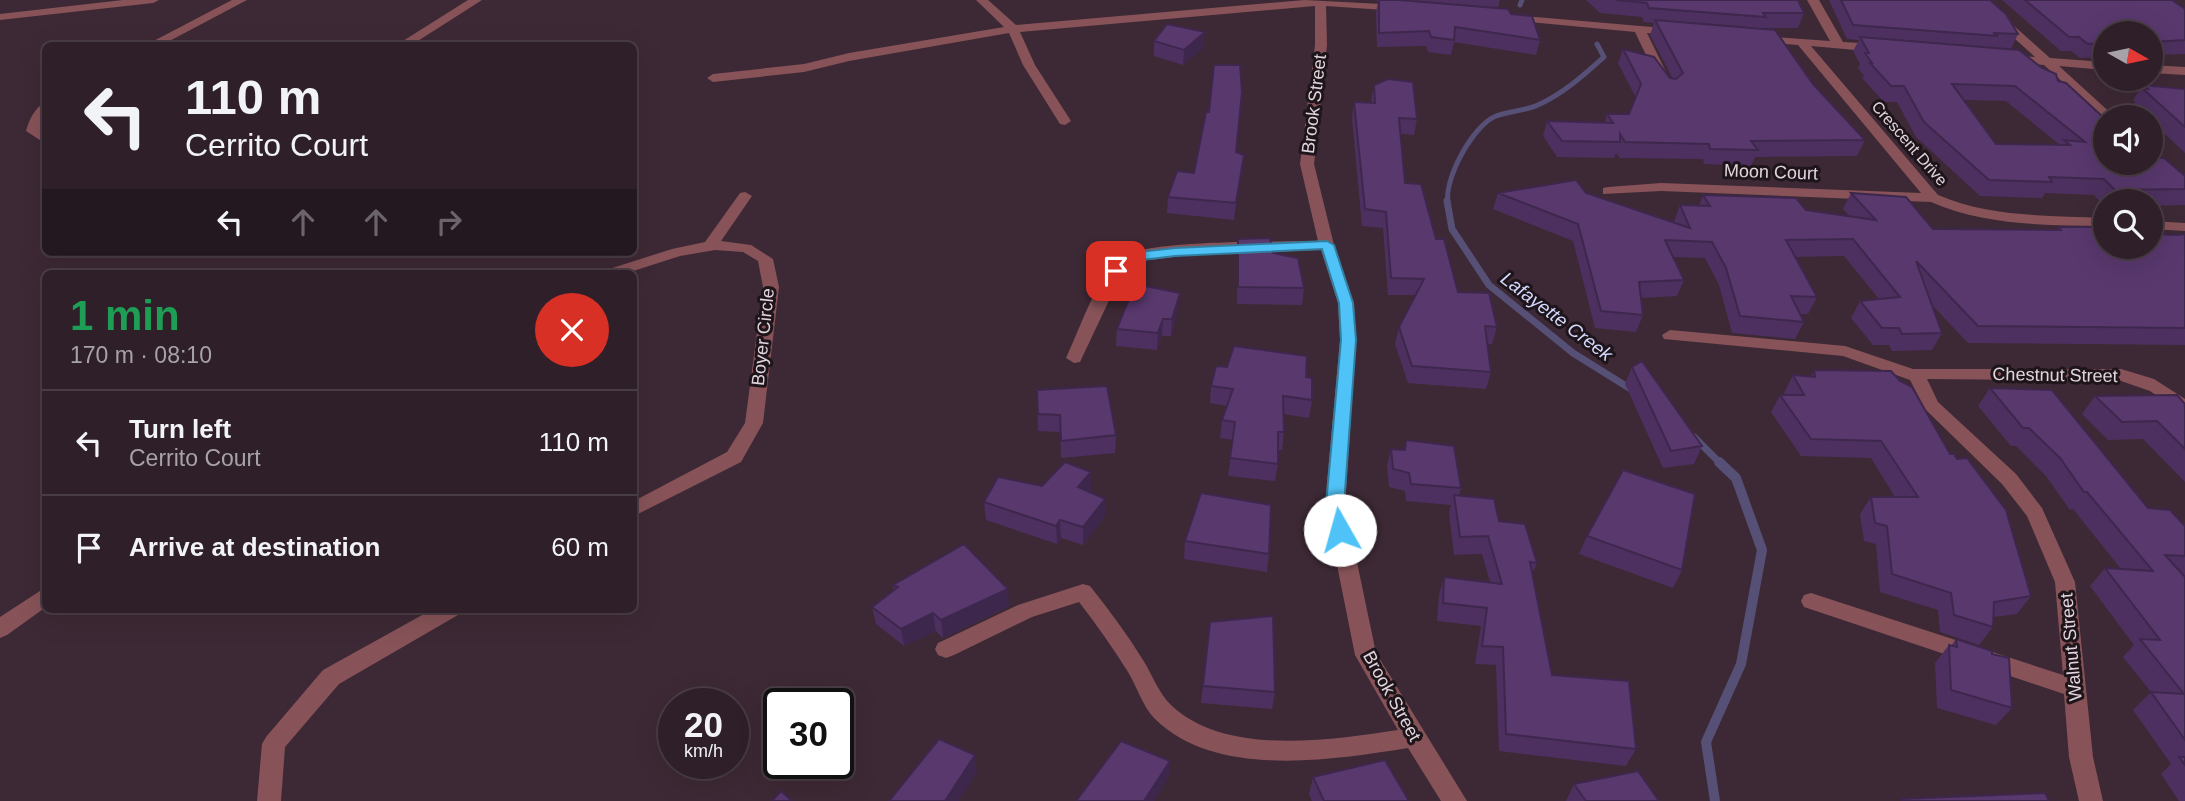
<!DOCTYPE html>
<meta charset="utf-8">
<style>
:root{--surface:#2e1f28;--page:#3a2c34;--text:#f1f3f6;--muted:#a7a2a8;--line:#493d45}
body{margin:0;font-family:Helvetica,sans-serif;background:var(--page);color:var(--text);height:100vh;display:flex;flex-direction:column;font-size:26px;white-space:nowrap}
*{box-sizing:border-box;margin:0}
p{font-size:23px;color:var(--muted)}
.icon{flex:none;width:38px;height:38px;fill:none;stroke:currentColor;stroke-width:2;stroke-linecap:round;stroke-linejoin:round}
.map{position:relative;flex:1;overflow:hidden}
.details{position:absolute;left:42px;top:270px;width:595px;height:343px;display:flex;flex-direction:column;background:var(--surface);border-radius:10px;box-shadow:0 7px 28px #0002,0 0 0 2px var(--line)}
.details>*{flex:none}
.hud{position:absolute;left:42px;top:42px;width:595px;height:214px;border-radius:10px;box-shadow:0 7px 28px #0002,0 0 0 2px var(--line);background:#2e1f28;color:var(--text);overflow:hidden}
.needle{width:46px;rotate:99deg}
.controls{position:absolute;left:2093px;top:21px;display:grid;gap:14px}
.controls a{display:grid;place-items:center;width:70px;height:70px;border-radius:50%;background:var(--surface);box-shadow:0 7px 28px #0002,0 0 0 2px var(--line);font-size:35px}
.speed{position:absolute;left:658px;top:688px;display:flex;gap:14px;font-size:35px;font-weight:700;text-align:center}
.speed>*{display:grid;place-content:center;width:91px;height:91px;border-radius:50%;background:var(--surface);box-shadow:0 7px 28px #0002,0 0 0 2px var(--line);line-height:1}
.speed small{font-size:18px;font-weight:400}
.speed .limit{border:4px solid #111;border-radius:10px;background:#fff;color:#111}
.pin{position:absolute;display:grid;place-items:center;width:60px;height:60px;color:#fff;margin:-30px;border-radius:14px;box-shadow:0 4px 10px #0006}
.me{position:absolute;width:77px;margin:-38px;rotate:353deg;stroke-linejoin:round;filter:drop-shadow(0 0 5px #0008)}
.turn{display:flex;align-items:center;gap:24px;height:147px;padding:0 28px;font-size:32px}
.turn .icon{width:91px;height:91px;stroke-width:2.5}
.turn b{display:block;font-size:49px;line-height:60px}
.lanes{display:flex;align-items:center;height:66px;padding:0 28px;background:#0003;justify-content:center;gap:35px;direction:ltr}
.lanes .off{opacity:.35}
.round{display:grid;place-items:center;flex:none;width:74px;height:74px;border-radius:37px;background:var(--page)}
.headline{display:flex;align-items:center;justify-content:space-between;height:119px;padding:0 28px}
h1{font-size:42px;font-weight:800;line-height:52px;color:#1e9e55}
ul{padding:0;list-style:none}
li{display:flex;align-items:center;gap:21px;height:105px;padding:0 28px;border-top:2px solid var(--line)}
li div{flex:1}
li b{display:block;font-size:26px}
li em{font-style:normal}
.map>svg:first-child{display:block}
</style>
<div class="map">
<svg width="2185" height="801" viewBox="0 0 2185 801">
<rect width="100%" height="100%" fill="#3d2935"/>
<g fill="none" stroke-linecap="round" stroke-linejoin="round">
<!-- stream-far2 -->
<path stroke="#564f76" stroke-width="5" d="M1520,5L1522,0
M1448,202C1444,179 1473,125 1496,116C1509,111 1525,111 1538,105C1563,94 1584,75 1604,57L1597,44"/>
<!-- stream-far1 -->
<path stroke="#564f76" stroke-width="7" d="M1447,201L1452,229L1489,285L1573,353L1634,391
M1694,437L1721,464"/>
<!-- stream -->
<path stroke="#564f76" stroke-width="10" d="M1715,801L1706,742L1741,664L1762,550L1736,478L1719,462"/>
<!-- minor -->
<path fill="#875358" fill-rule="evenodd" d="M123,0H159L153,3L0,20V14Z
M232,0H247L160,46H144Z
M468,0H482L410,46H395Z
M976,0H988L1016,25L1305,0L1400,5L1406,8L1400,11L1326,6L1327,45L1314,164L1334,245L1354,303L1356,340L1345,505L1376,653L1467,801H1441L1408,748C1332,760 1216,779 1155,719C1143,707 1137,687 1128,672C1113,648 1096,624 1079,602L1032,617L954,655L946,658L938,655L935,649L938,643L1018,605L1083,584L1090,586C1109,610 1127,634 1143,660C1152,674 1159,694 1171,705C1226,757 1330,740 1398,730L1355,655L1325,505L1340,340L1338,303L1321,250L1190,255L1133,262L1114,290L1080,362L1074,363L1066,358C1080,329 1095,280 1120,258C1142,239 1283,242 1318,241L1300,164L1315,45V6L1020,32L1035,65L1071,121L1065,125L1060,124L1023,65L1009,33L849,61L804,72L713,82L707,78L713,74L804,64L849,53L1004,27Z
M1807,0H1819L1843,42L1878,44L1884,48L1878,52L1811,46L1938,195C1992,218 2048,215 2105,218V226C2046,225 1986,226 1931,202L1661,191L1603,194V188L1608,187L1661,183L1921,193L1798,45L1759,42L1753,39L1759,36L1830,41Z
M1972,0H1985L2050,58L2105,62V70L2059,66L2115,117H2105L2104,120L2044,65L2006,62L2004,59L2010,55L2035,57Z
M1511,15L1675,29L1681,32L1675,35L1647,33L1668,76L1662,80L1656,76L1635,32L1507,20L1505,18Z
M2151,65L2185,67V75L2151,73Z
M46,102V116L40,130L46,134V144L26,131C29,120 35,107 46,102Z
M2151,150L2185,176V187L2151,161Z
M745,192L752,196L721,241L751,245L773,259L779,287L763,423L741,462L634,516V501L727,452L745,423L763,287L758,261L743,252L715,250L680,256L627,273H603L606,270L672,249L705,242L740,193Z
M2151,221L2185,223V231L2151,229Z
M1670,330L1845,346L1913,369H2121L2154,379L2185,399V415L2150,391L2121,381L1927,379L1938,402L2016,474L2042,508L2075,582L2093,757L2103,801H2079L2069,757L2064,694L1804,607L1801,601L1804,595L1811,593L2063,675L2055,582L2027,516L2002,484L1925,409L1910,380L1843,356L1664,339L1662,335Z
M46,587V607L7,635L0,638V617Z
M433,609H461L458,615L339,684L285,747L281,801H257L262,744L266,737L323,670Z"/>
</g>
<!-- wall -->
<path fill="#4d305f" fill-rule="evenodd" d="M1376,0H1500L1498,8L1511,14L1540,40L1536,55L1454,42L1451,55L1428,52L1426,46L1377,47L1376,13L1378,1Z
M1586,0H1798L1804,13L1798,28H1762L1761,29L1865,140L1857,156L1755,157L1751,166L1704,164L1703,159L1620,158L1616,153L1614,158L1557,157L1543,136L1547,121L1605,122L1607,114H1629L1636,98L1618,63L1623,49L1670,78L1673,79L1650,35L1654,23L1644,22L1642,17L1600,13Z
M1829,0H1990L2018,34L2011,49L2058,81L2105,163L2185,176V205L2151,206V201H2105V207L2094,195L2045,193L2042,198L1980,196L1916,137L1897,102H1884L1862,78L1864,76L1858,68L1860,64L1853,51L1859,40L1847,39ZM1964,100L2006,101L2060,145L1996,144Z
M2002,0H2172L2185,9V54L2151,55V33H2105V57L2080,58L2071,51H2061Z
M1154,41L1204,47L1183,65L1154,56Z
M1374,85L1417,119L1414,135L1401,134L1405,183L1436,239L1458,292L1497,327L1492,344H1487L1491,372L1486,389L1408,383L1395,344L1399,327L1416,295H1388L1383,228L1362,226L1352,118L1354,102H1371Z
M2143,85L2185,89V153L2151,121V117H2147L2134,104L2135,102L2133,100Z
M1236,152L1244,155L1234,220L1167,213L1168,197L1194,173Z
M1498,193H1586L1675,223L1674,222L1680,205L1699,206L1703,195L1850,216L1843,209L1851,193L1933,229L2057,230L2059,227L2102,232L2178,235L2185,234V345L1968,343L1932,305L1942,333L1932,350L1892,351L1889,345H1873L1851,318L1860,301L1879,299L1844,256L1795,257L1817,297L1808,314H1800L1804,322L1795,339L1732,333L1719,285L1705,258L1673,257L1684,280L1677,296L1641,298L1643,315L1636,332L1595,328L1573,241L1493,209Z
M1238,239L1273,253L1304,288L1302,305L1237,304V256Z
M1178,310L1171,336H1162L1157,350L1116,346L1117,329Z
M1632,367L1702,446L1694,464L1663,468L1625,384Z
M1814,370L2031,596L2017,614L1993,617V627L1979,645L1940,632L1938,610L1880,592L1876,544L1864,541L1860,514L1871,497H1895L1871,458L1801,456L1771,412L1780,395H1785L1784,393L1793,375L1811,377Z
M1306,377L1312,400L1309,418L1284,414V432L1282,450H1278V464L1275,481L1228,476L1233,440L1220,438L1222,420L1227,406L1210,403L1211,386Z
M1990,388L2148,508L2185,526V575H2183L2185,577V801H2179L2161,774L2171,764L2133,710L2151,692L2123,657L2134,645L2090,586L2105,568L2121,569L2073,509L2070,510L2046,476L2016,446H2011L1978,406Z
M1037,390L1116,435L1115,453L1061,458L1060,432L1038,431Z
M2095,396L2185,404V482L2143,439L2108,440L2082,414Z
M1406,440L1461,488L1459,495L1499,521L1537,563L1532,574L1552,675L1636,749L1626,766L1499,751L1496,665L1475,664L1481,626L1437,621L1439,595L1444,577L1490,582L1482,554L1454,555L1449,513L1451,505L1406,501L1405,491L1389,487L1387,466L1391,449L1404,450Z
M1042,486L1091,490L1090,492L1105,516L1083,545L1061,538L1057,544L986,520L984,502Z
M1587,536L1682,570L1673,588L1579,554Z
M1185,541L1269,554L1267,572L1184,559Z
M893,585L1009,606L943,638L936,631L904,646L876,624L872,607L894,591Z
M1210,622L1275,692L1272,709L1201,703Z
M1956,639L1992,654L2012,708L1996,725L1937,708L1935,663L1949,645L1951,646Z
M1313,777L1409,801H1312L1309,794Z
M1574,784L1659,801H1566Z"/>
<!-- shaded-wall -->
<path fill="#3e274d" d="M1205,32L1204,47L1183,65L1184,50Z
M1244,155L1243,171L1234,220L1236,203Z
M1180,293L1178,310L1171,336L1172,319Z
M1163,319L1162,336L1157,350L1158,333Z
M1091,472V490L1079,504L1078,487Z
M1105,499V516L1083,545V527Z
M1060,520L1061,538L1057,544L1056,526Z
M1008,589L1009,606L943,638L941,620Z
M933,613L936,631L904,646L901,629Z
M975,755L977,772L959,801H945Z
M1170,761L1169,777L1154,801H1144Z"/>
<!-- building -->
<path fill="#59386e" stroke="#3e274d" stroke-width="2" fill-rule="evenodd" d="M1379,0H1399L1508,9L1511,14L1532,16L1540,40L1455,27L1454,40L1431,37L1429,31L1379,33Z
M1616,0H1798L1804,13H1763L1766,17L1649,8L1647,3Z
M1841,0H1990L2006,14L2018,34L1993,33L1998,36L1853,25Z
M2025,0H2172L2185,9V40L2151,42V33H2105V43L2088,44L2079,37H2069Z
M1655,20L1775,30L1813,84L1865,140L1751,141L1758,150L1710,149L1709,144L1625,142L1620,134V142L1562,141L1547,121L1613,123L1607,114H1629L1641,84L1623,49L1654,57L1670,78L1676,79L1683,73Z
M1167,24L1205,32L1184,50L1154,41Z
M1860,37L2019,50L2042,68L2056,74L2058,81L2066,83L2105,119V163H2151V158H2164L2185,176V189L2115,190L2104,179L2049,177L2052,182L1989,180L1924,122L1904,86H1891L1870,63H1872L1865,53H1869ZM1952,84L2015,86L2085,142L2064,140L2070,145L1996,144Z
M1214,65H1240L1242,92L1236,152L1244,155L1236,203L1168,197L1177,171L1194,173L1206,112H1209Z
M1388,79L1413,82L1417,119L1399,118L1405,183L1421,184L1436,239H1444L1458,292L1489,293L1497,327L1485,326L1491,372L1412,366L1399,327L1424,279L1391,278L1386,212L1365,209L1354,102L1375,103L1374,85Z
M2143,85L2185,89V127L2143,89H2148Z
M1576,180L1586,193L1690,228L1680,205L1710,206L1703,195L1796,198L1806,210L1876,220L1851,193L1906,197L1933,229L2061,230L2059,227H2098L2102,232H2105V247H2151V234L2178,235L2185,234V328L1978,326L1916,261L1942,333L1902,334L1899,328H1882L1860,301L1900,297L1853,239L1786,240L1817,297L1791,296L1804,322L1740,316L1726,268L1712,242L1665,240L1684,280L1639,282L1643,315L1601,311L1578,224L1498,193Z
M1270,238L1273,253L1298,258L1304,288L1238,287V239Z
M1135,284L1180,293L1172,319H1163L1158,333L1117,329Z
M1234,346L1307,356L1306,377L1312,378V400L1283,396L1284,432H1278V464L1230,458L1235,422L1222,420L1233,389L1211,386L1216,366L1227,367Z
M1642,361L1702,446L1671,451L1632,367Z
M1814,370L1891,371L1900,381L1912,387L1950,454H1954L1957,459L1967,458L2006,510L2031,596L1994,602L1993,627L1954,615L1951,593L1892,574L1887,526L1875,523L1871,497H1918L1881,441L1811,439L1780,395H1804L1793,375L1815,377Z
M1107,386L1116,435L1061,441L1060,415L1038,414L1037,390Z
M1990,388L2052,390L2148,508L2170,510L2185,526V556L2165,555L2185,577V740L2151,692L2184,694L2140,639L2160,640L2105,568L2153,571L2087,492H2084L2060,458L2029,428H2023Z
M2177,395L2185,404V449L2157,421L2122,422L2095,396Z
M1406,440L1454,446L1461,488L1411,484L1409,473L1393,469L1391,449L1405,450Z
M1065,462L1091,472L1078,487L1105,499L1083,527L1060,520L1056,526L984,502L998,477L1042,486Z
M1623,470L1695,494L1682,570L1587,536Z
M1201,493L1271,505L1269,554L1185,541Z
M1454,495L1494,499L1499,521L1525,524L1537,563L1530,562L1552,675L1629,681L1636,749L1506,734L1503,647L1482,646L1487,608L1443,603L1444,577L1502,584L1488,536L1460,537Z
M964,544L1008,589L941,620L933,613L901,629L872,607L898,587L893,585Z
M1273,616L1275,692L1203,686L1210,622Z
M1956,639L1992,651V654L2009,658L2012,708L1951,690L1949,645L1957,647Z
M939,739L975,755L945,801H889Z
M1121,741L1170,761L1144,801H1076Z
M2179,757H2185V765Z
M1385,760L1409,801H1324L1313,777Z
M1638,771L1659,801H1586L1574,784Z
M781,791L792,801H772Z
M2045,793L2049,801H1902L1901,799Z"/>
<!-- route -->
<path fill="#4fc3f7" stroke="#337fa1" stroke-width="2" d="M1327,241L1334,245L1353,303L1356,340L1344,505L1349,530L1346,534H1334L1326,505L1341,340L1339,303L1322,249L1175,256L1134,261L1121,274L1116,276L1109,271L1125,254L1130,253L1175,248Z"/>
<g text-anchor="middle" stroke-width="6" stroke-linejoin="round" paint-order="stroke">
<!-- far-street labels -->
<g font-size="16" fill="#e2d4dc" stroke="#1e151b">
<text transform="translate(1910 143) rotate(49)" y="6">Crescent Drive</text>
</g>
<!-- street labels -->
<g font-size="18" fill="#e2d4dc" stroke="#1e151b">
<text transform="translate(1314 104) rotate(-83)" y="6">Brook Street</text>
<text transform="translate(1771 172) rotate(2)" y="6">Moon Court</text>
<text transform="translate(763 337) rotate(-84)" y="6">Boyer Circle</text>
<text transform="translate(2055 375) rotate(1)" y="6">Chestnut Street</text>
<text transform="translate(2071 647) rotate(-95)" y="6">Walnut Street</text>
<text transform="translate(1392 696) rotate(61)" y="6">Brook Street</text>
</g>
<!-- water labels -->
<g font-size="19" font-style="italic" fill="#d3d8fc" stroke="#1e151b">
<text transform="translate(1557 316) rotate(37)" y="7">Lafayette Creek</text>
</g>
</g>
</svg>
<div class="controls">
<a><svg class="needle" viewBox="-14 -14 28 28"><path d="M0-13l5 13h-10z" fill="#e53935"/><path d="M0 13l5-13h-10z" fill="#a7a2a8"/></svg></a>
<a><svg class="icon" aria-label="sound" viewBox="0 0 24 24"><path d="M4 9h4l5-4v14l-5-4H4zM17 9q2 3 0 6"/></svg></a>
<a><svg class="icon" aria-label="search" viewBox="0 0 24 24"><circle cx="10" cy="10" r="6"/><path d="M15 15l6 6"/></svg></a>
</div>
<div class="speed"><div>20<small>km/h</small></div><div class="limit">30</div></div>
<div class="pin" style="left:1116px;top:271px;background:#d93025"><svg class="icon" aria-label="arrive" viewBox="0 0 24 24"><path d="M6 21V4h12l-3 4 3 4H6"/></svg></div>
<svg class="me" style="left:1340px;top:530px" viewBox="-20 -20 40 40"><circle r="19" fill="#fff"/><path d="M0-13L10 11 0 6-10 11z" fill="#4fc3f7"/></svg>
<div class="hud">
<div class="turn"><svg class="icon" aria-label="left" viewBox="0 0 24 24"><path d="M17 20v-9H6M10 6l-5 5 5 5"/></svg><div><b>110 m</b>Cerrito Court</div></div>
<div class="lanes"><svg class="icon" aria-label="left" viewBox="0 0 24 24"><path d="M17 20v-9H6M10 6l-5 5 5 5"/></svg><svg class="icon off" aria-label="ahead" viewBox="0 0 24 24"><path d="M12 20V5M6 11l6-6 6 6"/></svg><svg class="icon off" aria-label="ahead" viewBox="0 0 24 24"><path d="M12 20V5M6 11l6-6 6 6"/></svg><svg class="icon off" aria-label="right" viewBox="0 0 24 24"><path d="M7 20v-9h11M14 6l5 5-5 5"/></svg></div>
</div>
<section class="details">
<div class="headline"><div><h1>1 min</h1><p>170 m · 08:10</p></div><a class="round" style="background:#d93025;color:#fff"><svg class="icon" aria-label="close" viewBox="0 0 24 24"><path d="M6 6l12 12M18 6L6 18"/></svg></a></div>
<ul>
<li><svg class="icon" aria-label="left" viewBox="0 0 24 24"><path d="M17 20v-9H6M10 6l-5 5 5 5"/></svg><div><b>Turn left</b><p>Cerrito Court</p></div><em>110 m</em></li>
<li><svg class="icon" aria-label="arrive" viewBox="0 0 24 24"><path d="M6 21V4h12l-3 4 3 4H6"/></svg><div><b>Arrive at destination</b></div><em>60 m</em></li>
</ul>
</section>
</div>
